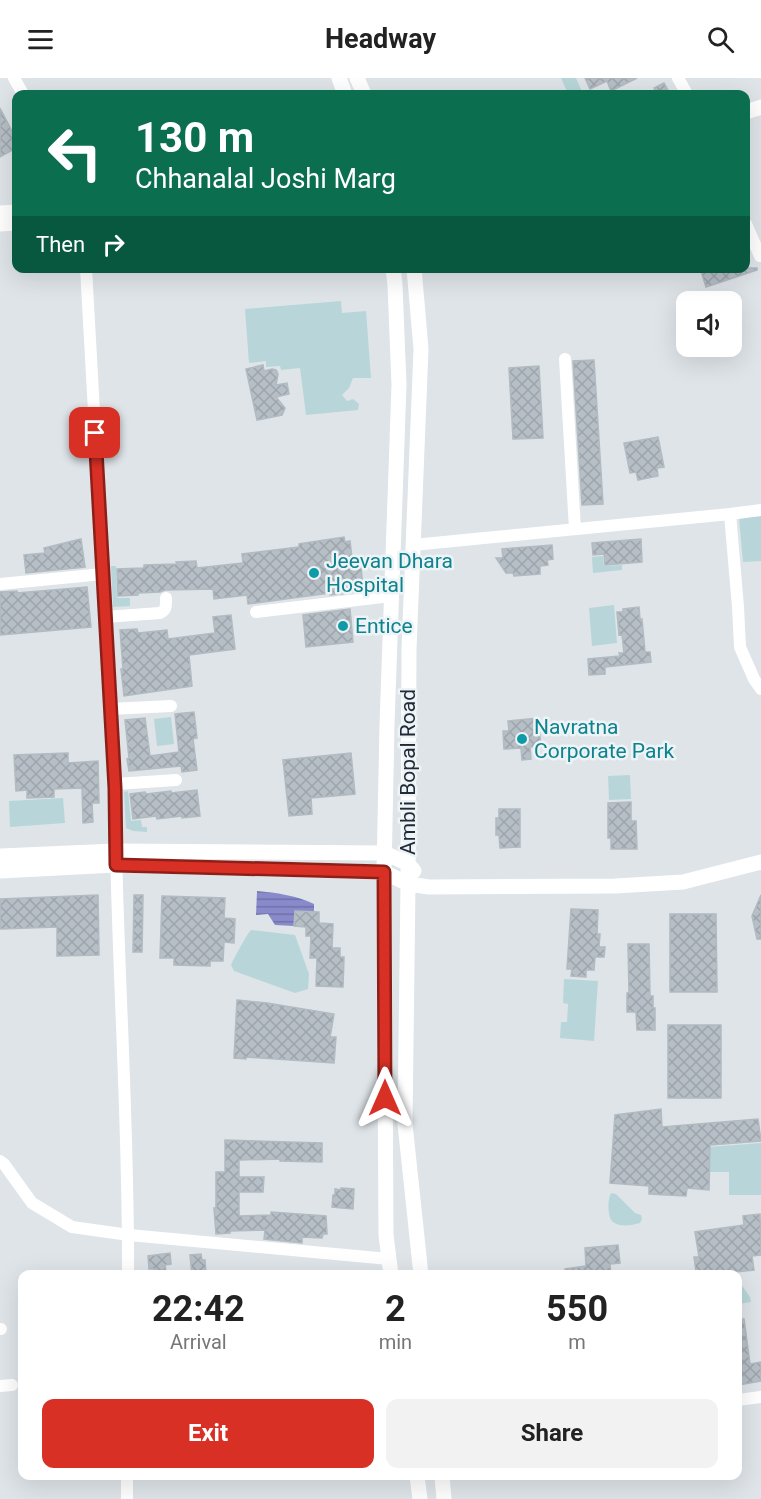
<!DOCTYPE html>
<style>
:root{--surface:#fff;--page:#f2f2f2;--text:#222;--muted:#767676;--accent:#d93025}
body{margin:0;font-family:Roboto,sans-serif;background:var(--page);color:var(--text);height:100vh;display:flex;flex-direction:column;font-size:22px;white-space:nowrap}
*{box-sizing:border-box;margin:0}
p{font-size:20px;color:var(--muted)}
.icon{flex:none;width:33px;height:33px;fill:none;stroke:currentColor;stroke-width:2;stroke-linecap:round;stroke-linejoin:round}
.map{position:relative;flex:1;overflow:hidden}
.details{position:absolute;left:18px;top:1192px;width:724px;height:210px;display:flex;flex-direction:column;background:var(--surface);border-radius:12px;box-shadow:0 6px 24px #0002}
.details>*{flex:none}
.hud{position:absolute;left:12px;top:12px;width:738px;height:183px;border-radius:12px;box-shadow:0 6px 24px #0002;background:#0b6e4f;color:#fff;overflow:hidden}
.buttons{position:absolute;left:676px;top:213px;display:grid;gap:12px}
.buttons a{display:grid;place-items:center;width:66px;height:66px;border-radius:12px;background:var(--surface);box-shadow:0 6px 24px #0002;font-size:30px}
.pin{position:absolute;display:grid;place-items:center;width:51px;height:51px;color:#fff;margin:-26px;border-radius:12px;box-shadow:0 3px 9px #0006}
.me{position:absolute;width:66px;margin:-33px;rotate:0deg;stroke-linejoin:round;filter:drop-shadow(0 0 4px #0008)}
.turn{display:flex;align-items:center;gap:21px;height:126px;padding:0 24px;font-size:27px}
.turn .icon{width:78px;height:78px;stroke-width:2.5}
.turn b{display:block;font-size:42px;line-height:51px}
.then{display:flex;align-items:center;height:57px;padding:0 24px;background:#0003;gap:12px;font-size:22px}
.eta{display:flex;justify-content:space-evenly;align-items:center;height:102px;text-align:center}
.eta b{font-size:36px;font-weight:700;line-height:42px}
.cta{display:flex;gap:12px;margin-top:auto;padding:12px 24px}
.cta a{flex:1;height:69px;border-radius:12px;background:var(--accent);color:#fff;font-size:24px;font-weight:700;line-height:69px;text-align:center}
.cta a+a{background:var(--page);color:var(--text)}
header{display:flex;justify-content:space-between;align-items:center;height:78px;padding:0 24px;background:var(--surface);font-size:27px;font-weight:700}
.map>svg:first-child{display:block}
</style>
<header><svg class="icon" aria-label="menu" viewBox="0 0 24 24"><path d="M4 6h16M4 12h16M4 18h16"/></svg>Headway<svg class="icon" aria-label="search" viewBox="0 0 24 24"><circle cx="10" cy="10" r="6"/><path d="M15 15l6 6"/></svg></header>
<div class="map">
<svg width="761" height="1421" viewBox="0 0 761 1421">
<defs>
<pattern id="water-rules" width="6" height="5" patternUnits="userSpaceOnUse" patternTransform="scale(1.5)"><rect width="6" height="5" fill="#898acb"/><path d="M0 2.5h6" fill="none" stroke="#7071a6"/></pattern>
<pattern id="building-cross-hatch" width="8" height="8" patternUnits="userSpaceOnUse" patternTransform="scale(1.5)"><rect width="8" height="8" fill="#b7bfc6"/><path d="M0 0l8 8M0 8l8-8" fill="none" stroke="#9da4ab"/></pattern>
</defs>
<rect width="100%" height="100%" fill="#dee4e8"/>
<!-- grass -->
<path fill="#b8d6d9" d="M561,0H576L583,16H568Z
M341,223L342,235L366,233L371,300H353L349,310L342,317L347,323L353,321L359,326L358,332L306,337L300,290L281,292L280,288L266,289V283L249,285L245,231Z
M761,438V483L743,484L739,440Z
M603,478L604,488L622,487V492L593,495L592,479Z
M111,488H116L117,520H130V528L113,529Z
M614,527L617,565L592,568L589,530Z
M171,639L174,666L157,668L154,641Z
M630,697L631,721L609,722L608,698Z
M128,713L131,743L141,742L142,749H147V754L133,753L126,750L124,714Z
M63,720L65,745L10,749L9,723Z
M251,852L295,857L309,896L308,911L295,915L234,893L231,887C234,880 247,856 251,852Z
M564,901L598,903L594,963L560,960L561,944H567L568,926L563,925Z
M761,1065V1117H729V1094H709V1069Z
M611,1115L616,1116L635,1135L641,1137L642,1141L640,1145C629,1148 610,1151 609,1135C608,1128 608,1122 611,1115Z
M738,1202L750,1219L751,1224L738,1226Z"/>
<!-- water -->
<path fill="url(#water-rules)" d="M257,813C276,815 296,817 314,826V834L295,833L294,848L275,847L268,836L256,837Z"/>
<!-- building -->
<path fill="url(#building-cross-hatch)" stroke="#b1bbc1" stroke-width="1.5" d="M585,0H637L611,13L607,3L590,11Z
M664,5L670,16H657L654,10Z
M0,30L16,61V70L0,79Z
M700,190H757V192L706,209Z
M594,282L603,426L582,427L573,283Z
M263,287L264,293L272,291L276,292L278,296L276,307L287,305L289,316L276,319L285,330L282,337L257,342L246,291Z
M539,288L543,360L513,361L509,290Z
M658,359L664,389L657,390L658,398L638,402L636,394L630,395L624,365Z
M344,459L345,464L350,463L352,480L360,479L363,509L354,510L355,513L348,514V515L330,517V515L248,526L247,517L214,521L213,511L165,512L160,514L138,515V517L118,518L117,491L144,490V487L177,486L176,484L196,483L197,490L243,485L242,476L299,469V466Z
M81,461L85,489L26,495L24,477L45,475L44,470Z
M641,461L642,484L605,487L604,476L593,477L592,465Z
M552,467L553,481L547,482L548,487L540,488V496L514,498L513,495H506L496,480H503L502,471Z
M87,509L91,549L0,557V514L17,513V515Z
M639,529L640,541H642L645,574H650L651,584L605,589V596L589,597L588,581L620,578L619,575H624L622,556L619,557L617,534H623V531Z
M350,531L353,564L306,569L303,537Z
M231,537L235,571L189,577L192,608L124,618L121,591H123L120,552L137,551L138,555L167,552L168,561L215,555L213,539Z
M194,634L197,660L193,661L197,692L182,694L181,688L129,693L127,681L129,680L125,642L145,640L150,678L179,674L175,636Z
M538,640L541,668L530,669L531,681L522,682L521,670L504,671L503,653H509L508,643Z
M68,675V685L98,683L99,725H92L93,744L83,745L82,710L54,711V719L27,720V712L16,713L14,677Z
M351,675L355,716L311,720L312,736L289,738L283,682Z
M197,712L200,738L182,740V738L157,741L156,738L133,741L130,716L145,714L146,716L171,713V715Z
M631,724V743H636L637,771H611V760H608V725Z
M499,731H520V769L500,770L499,757H496V740H499Z
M98,817L99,877L57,878V849L0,851V821Z
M134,817H143L142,874H133Z
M761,817V861H757L752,838Z
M162,818L225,820L224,840L235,841L234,865L224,864L223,883H210V888L174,887V880H160Z
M571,831L598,832L597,856H600L599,869H605L604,879H595L594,892H586V899L571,898L572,891H567Z
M295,833L319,834V845L333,846L332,870H340V879H344L343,909L316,908L317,880H310L311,858H306V849L294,848Z
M670,836H716L717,914H670Z
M628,866H649L650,918H653V930H655V952H637L636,934H627V915H629Z
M237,922L267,925L334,936L330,959H336L334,985L246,979V981L234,980Z
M668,947H721V1020H668Z
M661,1031L662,1049L758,1041L761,1063L710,1067L709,1112L687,1110L686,1118L649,1116V1108L610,1105L615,1037Z
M225,1062L322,1065V1084L280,1083V1081L239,1082V1099H264L263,1114H239V1138L271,1137V1134L326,1138L327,1156H323L322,1160L302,1159V1165L264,1161L265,1152L230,1153V1155L216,1156L214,1130H216V1094H225Z
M341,1110L354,1111L353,1131L332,1129L333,1117H335V1111L341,1112Z
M760,1136L761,1177L752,1178L754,1192L735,1194V1197H701V1194H696L694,1179H699L695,1154L744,1147L743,1138Z
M618,1167L620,1185L610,1186L611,1197H565V1191L586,1188L585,1170Z
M170,1175L171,1186L165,1187L166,1193L155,1194V1191H149L148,1178Z
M201,1176L202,1182H205L206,1197H192L190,1177Z
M738,1241H744L750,1286L761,1284V1303L738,1307Z"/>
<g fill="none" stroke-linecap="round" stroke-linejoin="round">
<!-- minor -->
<path stroke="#fff" stroke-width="12" d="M14,0L23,16
M678,0L687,16
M746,146L760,178H761
M86,190L115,710C116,872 129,1035 128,1197
M565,281L575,451
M761,432L730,436L738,529L740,569L754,601L761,611
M413,467L730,436
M0,506L103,496
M256,534L391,518
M105,539L160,535C167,532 166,527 166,520
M110,631L171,628
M115,706L176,702
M0,1083L4,1086L32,1125L72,1149L129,1157L389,1181
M0,1251H1
M0,1308L12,1307
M738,1322L761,1319
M127,1421V1398"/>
<!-- tertiary -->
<path stroke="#fff" stroke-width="15" d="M339,0L345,16
M357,0L364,16
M746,34L761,29
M0,135L16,134
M0,146L16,145
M414,190L421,271L409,571L408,806L405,1046L421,1197
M0,778L115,773L385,775L408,786L414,793
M0,793L116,787L384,794L408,806L429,809L615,808L683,804L761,784
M391,1197L386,1157L384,794L387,647L399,307L395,207L393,190
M417,1398L420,1421
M442,1398L444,1421"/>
</g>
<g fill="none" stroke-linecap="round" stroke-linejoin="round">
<!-- route casing -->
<g stroke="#8d1f18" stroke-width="15">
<path id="route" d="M95,355L115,710L116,787L384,794L385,1020"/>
</g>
<!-- route -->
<use href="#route" stroke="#d93025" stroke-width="10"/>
</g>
<!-- markers -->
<g fill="#0f9aa8" stroke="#eef3f6" stroke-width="2">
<circle cx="314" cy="495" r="6"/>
<circle cx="343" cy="548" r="6"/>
<circle cx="522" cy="661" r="6"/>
</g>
<g text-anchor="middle" stroke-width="5" stroke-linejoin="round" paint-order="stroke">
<!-- culture labels -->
<g font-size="21" fill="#0d838f" stroke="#eef3f6" text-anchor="start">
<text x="326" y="490">Jeevan Dhara<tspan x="326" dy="24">Hospital</tspan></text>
<text x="355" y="555">Entice</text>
<text x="534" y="656">Navratna<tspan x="534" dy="24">Corporate Park</tspan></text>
</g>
<!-- street labels -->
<g font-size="21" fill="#212a37" stroke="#eef3f6">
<text transform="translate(408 694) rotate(-90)" y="7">Ambli Bopal Road</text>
</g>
</g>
</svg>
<div class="buttons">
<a><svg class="icon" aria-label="sound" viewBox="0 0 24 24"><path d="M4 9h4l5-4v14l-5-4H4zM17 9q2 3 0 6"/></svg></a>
</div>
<div class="pin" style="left:95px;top:355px;background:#d93025"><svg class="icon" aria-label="arrive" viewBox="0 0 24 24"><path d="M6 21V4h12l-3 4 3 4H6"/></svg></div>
<svg class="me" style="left:385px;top:1020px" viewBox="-20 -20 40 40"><path d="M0-17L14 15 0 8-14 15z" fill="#d93025" stroke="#fff" stroke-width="4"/></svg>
<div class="hud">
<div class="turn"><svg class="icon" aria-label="left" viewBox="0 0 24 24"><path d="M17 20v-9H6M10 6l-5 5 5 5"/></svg><div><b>130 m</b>Chhanalal Joshi Marg</div></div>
<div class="then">Then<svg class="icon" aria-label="right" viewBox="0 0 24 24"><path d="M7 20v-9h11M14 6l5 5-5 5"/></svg></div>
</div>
<section class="details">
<div class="eta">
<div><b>22:42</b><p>Arrival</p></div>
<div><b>2</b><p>min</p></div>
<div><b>550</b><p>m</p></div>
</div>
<div class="cta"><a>Exit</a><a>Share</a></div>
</section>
</div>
